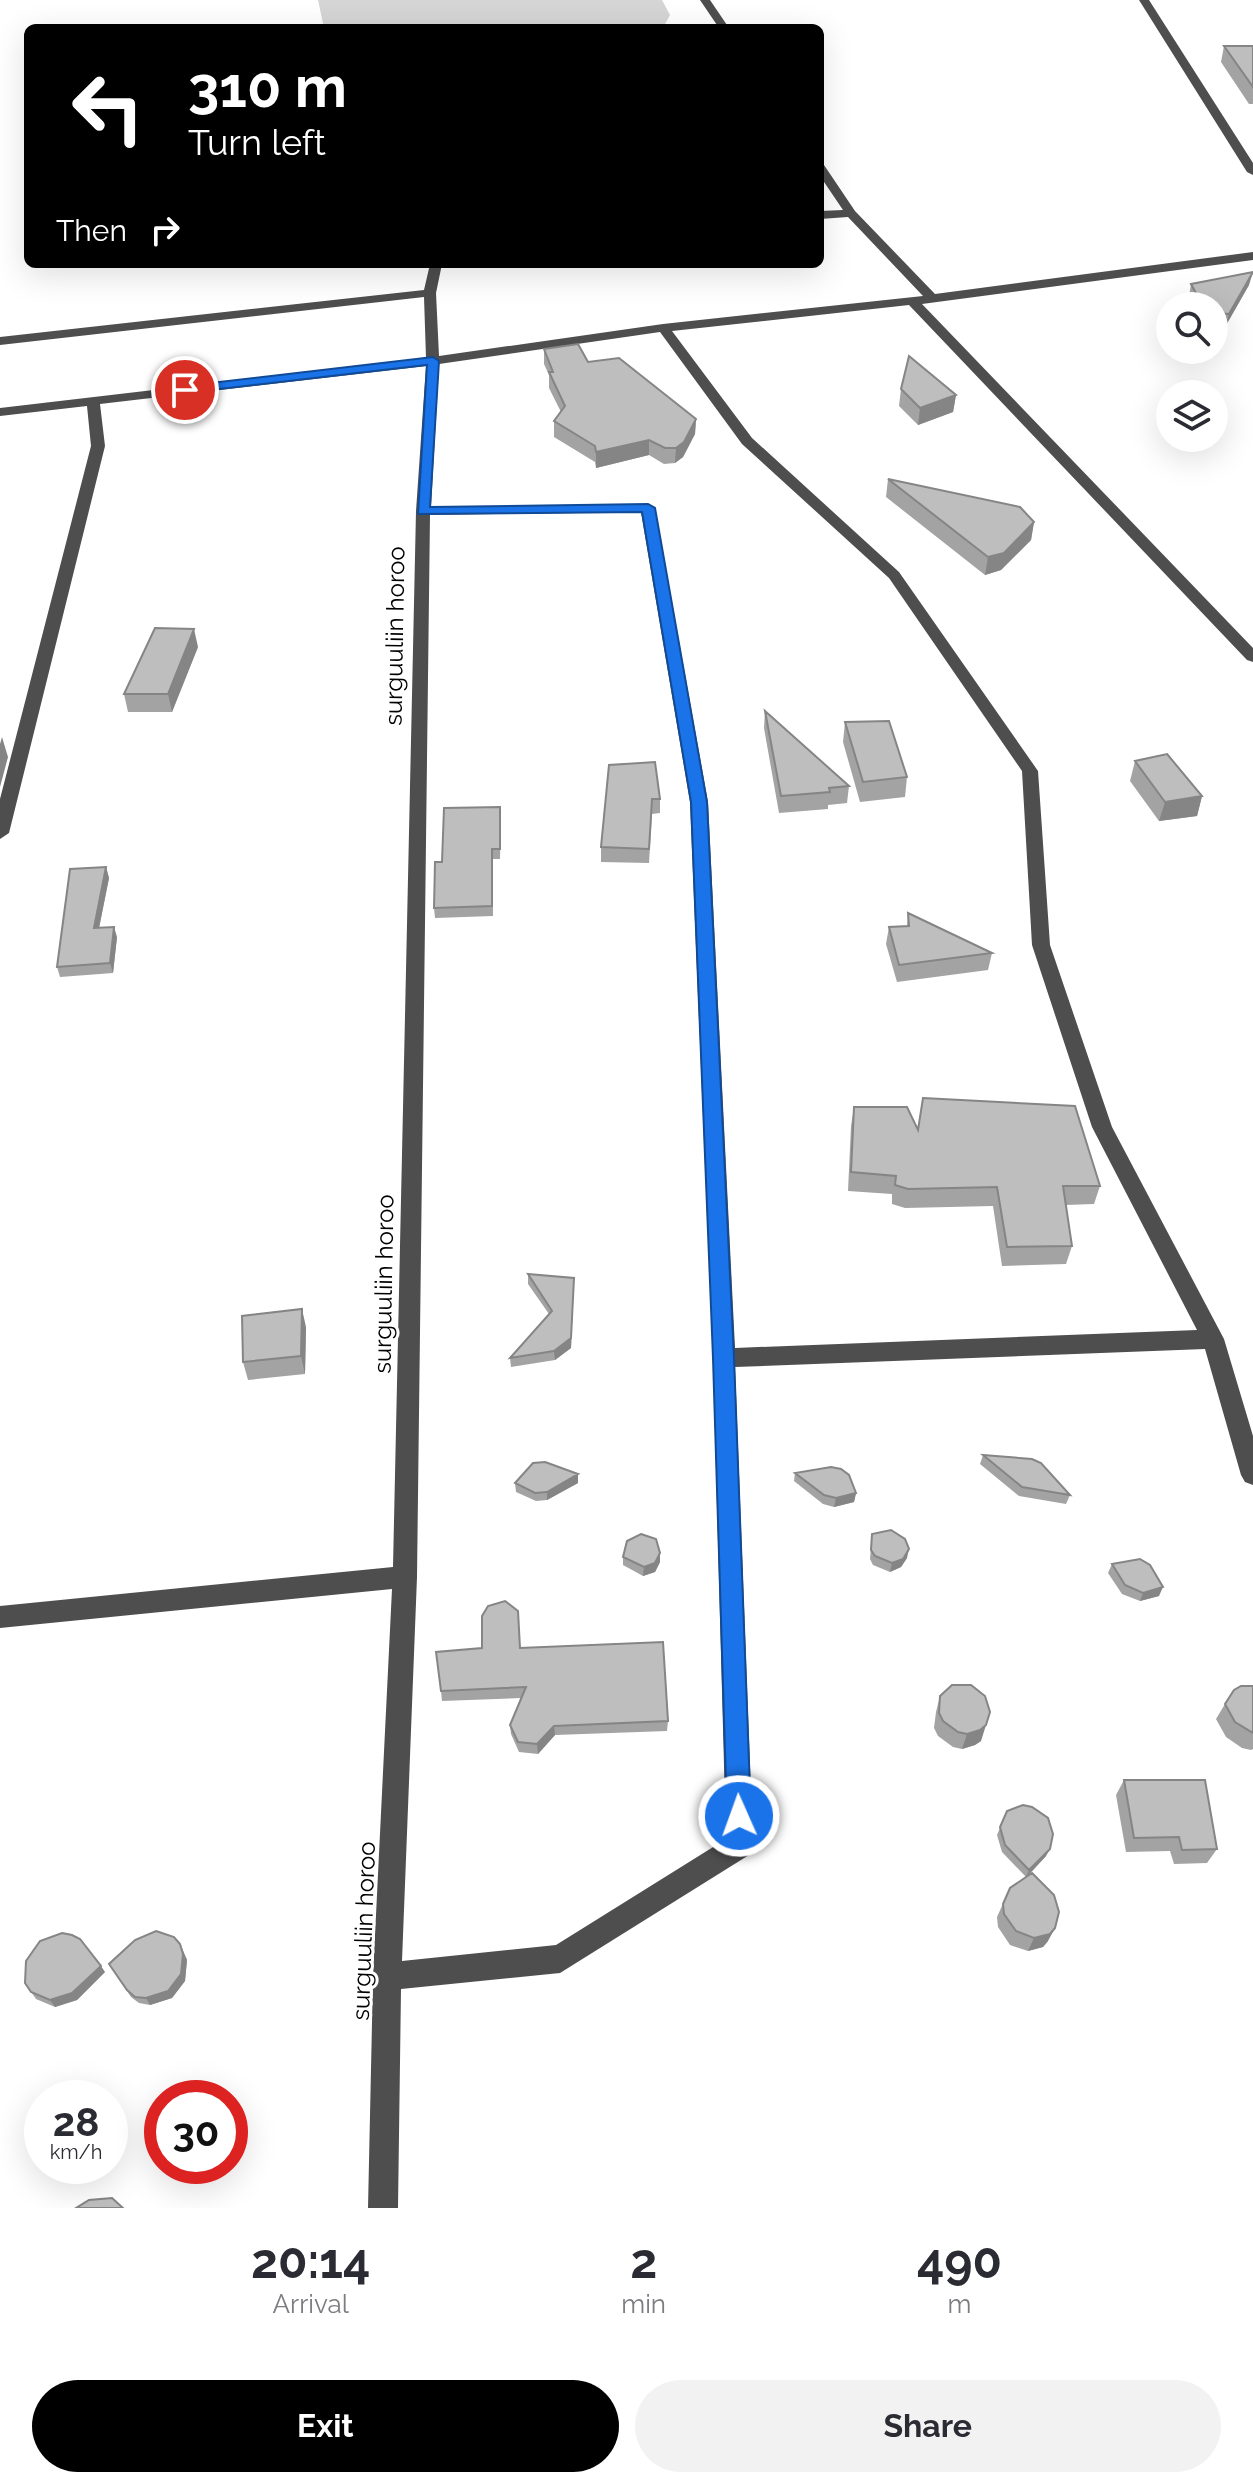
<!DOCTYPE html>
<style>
:root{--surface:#fff;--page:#f2f2f3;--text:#2b2b33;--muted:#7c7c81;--accent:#000}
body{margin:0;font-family:Raleway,sans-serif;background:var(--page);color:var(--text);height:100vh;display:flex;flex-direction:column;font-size:30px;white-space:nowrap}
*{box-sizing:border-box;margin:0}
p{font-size:26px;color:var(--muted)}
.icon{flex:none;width:44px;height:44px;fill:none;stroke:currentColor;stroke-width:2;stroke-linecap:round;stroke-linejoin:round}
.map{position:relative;height:2208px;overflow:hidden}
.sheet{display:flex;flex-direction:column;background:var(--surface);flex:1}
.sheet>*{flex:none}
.hud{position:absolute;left:24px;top:24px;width:800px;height:244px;border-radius:12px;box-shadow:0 8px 32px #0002;background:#000;color:#fff;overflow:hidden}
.tools{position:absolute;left:1156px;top:292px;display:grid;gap:16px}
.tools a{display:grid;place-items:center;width:72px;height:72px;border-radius:50%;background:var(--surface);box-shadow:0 8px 32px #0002;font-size:40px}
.speed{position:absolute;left:24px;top:2080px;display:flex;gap:16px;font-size:40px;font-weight:700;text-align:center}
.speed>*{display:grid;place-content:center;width:104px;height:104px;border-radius:50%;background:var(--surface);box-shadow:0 8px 32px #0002;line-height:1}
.speed small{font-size:20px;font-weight:400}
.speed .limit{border:12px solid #d22;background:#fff;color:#111}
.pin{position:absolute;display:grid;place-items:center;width:68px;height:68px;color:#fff;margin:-34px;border:4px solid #fff;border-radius:50%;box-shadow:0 2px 8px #0007}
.me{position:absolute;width:88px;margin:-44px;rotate:358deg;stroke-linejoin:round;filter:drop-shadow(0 0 6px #0008)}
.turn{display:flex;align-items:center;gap:28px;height:168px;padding:0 32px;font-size:36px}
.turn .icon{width:104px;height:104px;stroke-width:2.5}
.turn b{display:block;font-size:56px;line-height:68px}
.then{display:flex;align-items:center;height:76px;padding:0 32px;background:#0003;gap:16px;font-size:30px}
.eta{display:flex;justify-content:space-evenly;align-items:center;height:136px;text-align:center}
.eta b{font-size:48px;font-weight:700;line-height:56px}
.button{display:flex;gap:16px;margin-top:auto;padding:16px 32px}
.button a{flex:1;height:92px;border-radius:48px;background:var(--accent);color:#fff;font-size:32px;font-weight:700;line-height:92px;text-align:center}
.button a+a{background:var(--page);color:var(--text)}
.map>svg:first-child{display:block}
</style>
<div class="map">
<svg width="1253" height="2208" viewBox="0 0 1253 2208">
<rect width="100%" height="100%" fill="#fff"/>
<!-- green -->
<path fill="#d5d5d5" d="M318,0H662L670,15L663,28H324Z"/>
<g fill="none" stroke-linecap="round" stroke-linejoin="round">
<!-- minor -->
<path fill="#4e4e4e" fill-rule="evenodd" d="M700,0H710L729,28H719Z
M1139,0H1149L1253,163V175L1247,172Z
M820,164L824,165L855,211L935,294L1253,252V260L922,304L1253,648V662L1247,660L909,305L672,331L752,438L899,572L1038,771L1050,945L1112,1127L1224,1339L1253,1436V1485L1245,1482L1241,1475L1205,1349L735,1367L753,1846L749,1855L560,1973L401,1989L398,2208H368L373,1976L392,1589L0,1628V1606L393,1567L416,511L426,366L100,404L105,446L9,833L0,839V799L91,446L87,406L0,416V408L426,358L424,297L0,345V337L424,290L430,264H442L436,293L439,356L663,324L923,296L848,217L820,219V211L843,210L820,176ZM660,332L742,444L889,578L1022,771L1032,945L1092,1127L1197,1330L735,1348L708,802L655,508L648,504L431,507L439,364ZM641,512L690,802L713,1358L726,1839L556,1945L402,1961L417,1577L430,515Z"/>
</g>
<!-- wall -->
<path fill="#a3a3a3" d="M1224,46H1253V104H1249L1221,62Z
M1191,284L1249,285L1225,327L1214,326V306H1193L1189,297Z
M544,349L588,362L696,419L695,434L683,457L675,463L664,464L649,455L596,468L595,462L554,437V421L561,412L549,388V375L544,364Z
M901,389L956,395L953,412L918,425L899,406Z
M888,479L1034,522L1031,540L1001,570L985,575L886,497Z
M198,647L172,712H128L124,694Z
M765,711L849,786L847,803L828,805V809L779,813L764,728Z
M845,722L907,777L905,797L860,802L843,742Z
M1135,761L1202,796L1197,816L1159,821L1130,781Z
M655,762L660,799V813L652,814L649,863L601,862V847Z
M501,817L500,859H493V916L435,918L434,908L442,862Z
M106,867L109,878L99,928L117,937L113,973L60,977L57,967Z
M908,913L992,953L988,970L897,982L886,944L889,927L907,926Z
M854,1107L917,1129L1100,1186L1094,1204L1065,1205L1072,1246L1066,1264L1002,1266L993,1206L905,1208L892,1204V1194L848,1191L851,1126Z
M528,1274L574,1278L571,1348L555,1360L511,1367L510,1358L549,1314L528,1284Z
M306,1327L305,1374L248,1380L243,1362Z
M983,1455L1070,1495L1066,1504L1019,1496L980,1464Z
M795,1473L856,1493L854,1502L834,1507L823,1504L794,1481Z
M578,1474V1483L547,1500L536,1501L516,1492L515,1483Z
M872,1534L907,1558L901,1567L890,1572L873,1565L870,1559Z
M660,1553V1562L655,1572L643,1576L623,1565V1557Z
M1112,1564L1159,1596L1140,1601L1122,1594L1108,1573Z
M520,1648L668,1721L667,1731L555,1735L538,1754L519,1752L511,1734L510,1725L522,1698L442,1701L441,1691Z
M1253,1686V1749L1251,1750L1242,1748L1226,1737L1216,1719L1225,1704Z
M940,1696L981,1741L975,1745L962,1749L953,1747L938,1736L934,1728L936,1712Z
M1124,1780L1217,1849L1207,1863L1174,1864L1170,1851L1126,1852L1116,1795Z
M1007,1811L1046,1856L1028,1876L1048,1941L1043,1947L1028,1951L1010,1945L998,1927L997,1917L1010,1888L1026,1877L1002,1852L997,1835Z
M180,1944L187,1960L185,1981L172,1998L150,2005L139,2003L131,1997L109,1964Z
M105,1972L77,2000L55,2007L36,1999L25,1983Z"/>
<!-- shaded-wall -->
<path fill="#858585" d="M1253,272L1249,285L1225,327L1229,314Z
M956,395L953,412L918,425L920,408Z
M696,419L695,434L683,457L675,463L676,448Z
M649,440V455L596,468V452Z
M1034,522L1031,540L1001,570L985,575L988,557Z
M194,629L198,647L172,712L168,694Z
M2,737L8,757L0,787V744Z
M1202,796L1197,816L1159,821L1165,802Z
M106,867L109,878L97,938L94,928Z
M114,927L117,937L113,973L110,963Z
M574,1278L571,1348L555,1360L554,1351Z
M302,1309L306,1327L305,1374L301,1356Z
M578,1474V1483L547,1500V1492Z
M856,1493L854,1502L834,1507L836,1498Z
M909,1549L907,1558L901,1567L890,1572L892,1563Z
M660,1553V1562L655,1572L643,1576L644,1567Z
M1163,1587L1159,1596L1140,1601L1143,1593Z
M986,1725L981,1741L975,1745L962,1749L967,1734Z
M554,1726L555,1735L538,1754L537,1744Z
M1050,1849L1046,1856L1026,1877L1029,1870Z
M1055,1928L1048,1941L1043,1947L1028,1951L1034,1938Z
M180,1944L187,1960L185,1981L172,1998L150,2005L146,1998Z
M101,1966L105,1972L77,2000L55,2007L50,2000Z"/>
<!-- building -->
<path fill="#bebebe" stroke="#858585" stroke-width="2" d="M1224,46H1253V87Z
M1253,272L1229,314L1214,313V306H1203L1191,284Z
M578,344L588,362L619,358L696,419L684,442L676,448H665L649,440L596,452L595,446L554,421L565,406L549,372H553L544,349Z
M909,356L956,395L920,408L901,389Z
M888,479L1020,507L1034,522L1004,553L988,557Z
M155,628L194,629L168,694H124Z
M765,711L849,786L829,788L830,792L781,796Z
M889,721L907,777L863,782L845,722Z
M1167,754L1202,796L1165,802L1135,761Z
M655,762L660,799H652L649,849L601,847L609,765Z
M500,807V849H492V906L434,908L435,862H442L444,808Z
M106,867L94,928L114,927L110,963L57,967L70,869Z
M908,913L992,953L899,965L889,927L909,926Z
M923,1098L1075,1106L1100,1186H1063L1072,1246L1007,1247L997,1187L908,1189L895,1185L896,1176L851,1172L854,1107H907L918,1130Z
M528,1274L574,1278L571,1338L554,1351L510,1358L552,1311Z
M302,1309L301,1356L243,1362L242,1316Z
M983,1455L1032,1459L1041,1463L1070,1495L1022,1487Z
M545,1462L578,1474L547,1492L535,1493L515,1483L533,1463Z
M831,1467L841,1469L849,1475L856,1493L836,1498L824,1495L795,1473Z
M891,1530L905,1539L909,1549L903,1559L892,1563L875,1556L871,1550L872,1534Z
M641,1534L656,1539L660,1553L655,1563L644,1567L623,1557L627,1541Z
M1140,1559L1150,1565L1163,1587L1143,1593L1125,1585L1112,1564Z
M505,1601L518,1611L520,1648L663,1642L668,1721L554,1726L537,1744L518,1742L510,1725L526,1687L441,1691L436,1652L482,1648V1616L488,1606Z
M952,1685H971L985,1696L990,1712L986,1725L980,1730L967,1734L958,1732L943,1721L939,1713L940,1696Z
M1241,1686H1253V1733L1235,1722L1225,1704L1234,1690Z
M1124,1780H1205L1217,1849L1182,1850L1179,1837L1134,1838Z
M1023,1805L1032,1807L1048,1818L1053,1834L1050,1849L1029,1870L1005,1845L1000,1827L1007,1811Z
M1032,1873L1054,1895L1059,1912L1055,1928L1050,1934L1034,1938L1016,1931L1004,1914L1003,1904L1010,1888Z
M156,1931L174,1937L180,1944L183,1954L181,1974L168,1991L146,1998L135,1997L127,1990L109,1964L135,1940Z
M62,1933L72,1935L80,1939L101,1966L72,1993L50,2000L31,1992L25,1983L26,1961L40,1941Z
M112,2198L123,2208H76L89,2200Z"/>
<!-- route -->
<path fill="#1a73e8" stroke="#114b97" stroke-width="2" d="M433,357L439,361L430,507L648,504L655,508L707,802L734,1358L751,1816L748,1824L739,1828L731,1824L727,1816L713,1358L691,802L642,512L418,514L427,365L185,393L179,390L185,386Z"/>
<g text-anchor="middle" stroke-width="6" stroke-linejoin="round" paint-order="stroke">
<!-- street labels -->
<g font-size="24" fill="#000" stroke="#fff">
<text transform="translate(395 636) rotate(-89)" y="8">surguuliin horoo</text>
<text transform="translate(384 1284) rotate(-89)" y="8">surguuliin horoo</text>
<text transform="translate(364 1931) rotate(-88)" y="8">surguuliin horoo</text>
</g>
</g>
</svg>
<div class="tools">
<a><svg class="icon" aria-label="search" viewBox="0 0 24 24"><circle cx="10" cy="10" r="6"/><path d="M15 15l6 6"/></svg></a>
<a><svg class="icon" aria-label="layers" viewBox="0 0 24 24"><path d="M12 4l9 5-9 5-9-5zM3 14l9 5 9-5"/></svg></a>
</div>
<div class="speed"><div>28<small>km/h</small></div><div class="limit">30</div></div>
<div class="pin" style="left:185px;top:390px;background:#d93025"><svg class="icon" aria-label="arrive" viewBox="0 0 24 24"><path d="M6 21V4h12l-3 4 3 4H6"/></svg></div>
<svg class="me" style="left:739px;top:1816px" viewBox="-20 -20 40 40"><circle r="17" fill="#1a73e8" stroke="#fff" stroke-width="3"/><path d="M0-11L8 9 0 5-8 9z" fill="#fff"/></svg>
<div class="hud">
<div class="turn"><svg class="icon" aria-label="left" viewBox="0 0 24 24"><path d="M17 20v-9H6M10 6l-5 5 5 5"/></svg><div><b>310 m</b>Turn left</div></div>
<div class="then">Then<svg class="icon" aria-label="right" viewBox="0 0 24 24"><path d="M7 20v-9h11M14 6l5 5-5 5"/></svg></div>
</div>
</div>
<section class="sheet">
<div class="eta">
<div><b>20:14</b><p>Arrival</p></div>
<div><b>2</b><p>min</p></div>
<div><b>490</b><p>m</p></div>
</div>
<div class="button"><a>Exit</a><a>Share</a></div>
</section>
